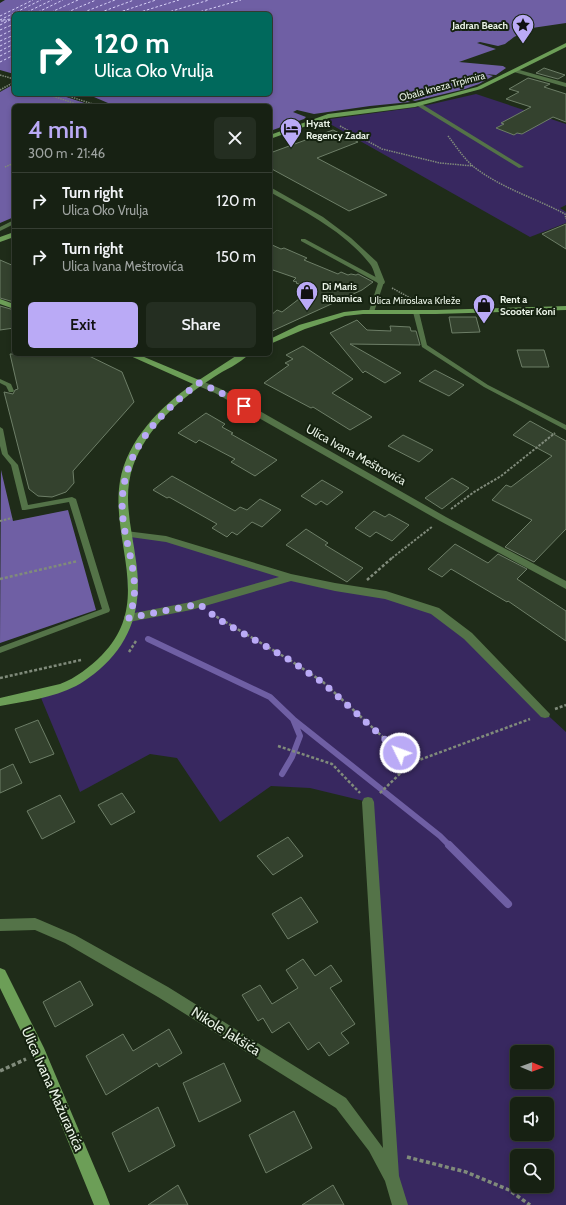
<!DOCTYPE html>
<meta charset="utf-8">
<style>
:root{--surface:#172113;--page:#242e21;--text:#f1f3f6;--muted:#9ea3a0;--line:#363e33;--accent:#baaaf6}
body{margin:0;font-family:Cabin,sans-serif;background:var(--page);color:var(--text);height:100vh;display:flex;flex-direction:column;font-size:15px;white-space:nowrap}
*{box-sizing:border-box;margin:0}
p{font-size:13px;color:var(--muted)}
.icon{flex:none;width:22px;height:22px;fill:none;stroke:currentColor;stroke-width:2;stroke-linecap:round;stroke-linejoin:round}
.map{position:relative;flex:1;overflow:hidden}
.drawer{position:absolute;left:12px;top:104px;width:260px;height:252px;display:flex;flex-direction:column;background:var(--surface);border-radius:6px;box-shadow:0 2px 6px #0003,0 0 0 1px var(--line)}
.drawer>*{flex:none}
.hud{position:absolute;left:12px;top:12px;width:260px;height:84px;border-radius:6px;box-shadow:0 2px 6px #0003,0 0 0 1px var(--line);background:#00695c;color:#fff;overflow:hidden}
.needle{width:26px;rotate:91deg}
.controls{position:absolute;left:510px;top:1045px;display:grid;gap:8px}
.controls a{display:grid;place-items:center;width:44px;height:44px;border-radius:6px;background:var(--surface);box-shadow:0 2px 6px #0003,0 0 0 1px var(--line);font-size:20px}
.pin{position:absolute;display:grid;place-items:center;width:34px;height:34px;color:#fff;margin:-17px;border-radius:8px;box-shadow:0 2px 6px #0006}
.me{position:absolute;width:44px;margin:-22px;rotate:312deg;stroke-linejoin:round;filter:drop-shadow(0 0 3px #0008)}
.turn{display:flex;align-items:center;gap:14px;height:84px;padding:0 16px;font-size:18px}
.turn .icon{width:52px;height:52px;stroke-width:2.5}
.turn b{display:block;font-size:28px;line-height:34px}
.round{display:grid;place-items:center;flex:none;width:42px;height:42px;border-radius:6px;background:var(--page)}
.head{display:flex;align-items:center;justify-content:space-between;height:68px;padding:0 16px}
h1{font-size:24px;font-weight:600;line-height:30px;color:var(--accent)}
.button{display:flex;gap:8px;margin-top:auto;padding:8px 16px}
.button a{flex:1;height:46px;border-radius:6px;background:var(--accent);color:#111;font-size:16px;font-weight:600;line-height:46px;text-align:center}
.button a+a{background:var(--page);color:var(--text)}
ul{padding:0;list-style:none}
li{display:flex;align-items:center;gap:12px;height:56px;padding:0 16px;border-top:1px solid var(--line)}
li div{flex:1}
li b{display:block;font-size:15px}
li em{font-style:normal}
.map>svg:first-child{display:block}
</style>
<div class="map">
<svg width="566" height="1205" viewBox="0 0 566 1205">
<rect width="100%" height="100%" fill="#1f2c19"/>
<!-- green -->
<path fill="#382860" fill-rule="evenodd" d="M476,94L566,124V205L560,208L566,212V223L530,237L323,120L419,107Z
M126,534L166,539L291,577L386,595L435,611L566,732V1205H400L368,802L310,788L271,786L220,822L177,758L150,754L80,792L39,693L72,684L100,664L129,618ZM517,1052H547V1082H517ZM517,1104H547V1134H517ZM517,1156H547V1186H517Z"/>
<!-- water -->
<path fill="#6f5fa4" d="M5,0H566V23L532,28L514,37L505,44L498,46L480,42L477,43L496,49L459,62L503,66L506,68L496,75L486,74L493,76L479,84L465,89L415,101L410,99L406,100L410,102L370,106L314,114L297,110L293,112L306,117L304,119L270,131V106H115L87,94H270V14H14V74L0,70V3Z
M14,84V94H57L94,106H14V217L0,223V92Z
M1,470L13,521L68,510L96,610L0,643Z"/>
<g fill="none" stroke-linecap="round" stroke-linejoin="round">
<!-- stream-far1 -->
<path stroke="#6f5fa4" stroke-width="6" d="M148,639L270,697L293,719L300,736L292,757L282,774
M293,719L440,836L450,846"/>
<!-- stream -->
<path stroke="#6f5fa4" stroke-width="8" d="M449,845L508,904"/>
<!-- ferry -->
<path stroke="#d7d1f8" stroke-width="1" stroke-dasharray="2.5 2" stroke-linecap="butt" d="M23,14L52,0
M34,14L63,0
M47,14L78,0
M63,14L96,0
M79,14L115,0
M96,14L134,0
M114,14L156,0
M134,14L179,0
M162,14L209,0
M192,14L241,0
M0,16L33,0
M0,20L41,0
M3,20L11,19
M1,21H7
M11,21H14
M0,25L14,18
M0,30L14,24
M0,36L14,29
M0,41L14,35
M0,46L14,39
M0,51L14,44
M0,56L14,49
M0,62L14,55"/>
</g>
<!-- building -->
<path fill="#34422e" stroke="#6d7e67" d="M544,68L565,75L558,79L536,73Z
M528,78L550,84L544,87L566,94V122L553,117L522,134L517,133L514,135L496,128L504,124L501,123L531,107L506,99L519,92L509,89Z
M333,130L358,142L317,158L387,195L349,211L270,168V153Z
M566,224V249L542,234Z
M270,244L281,249L284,248L307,258L304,260L338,274L341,272L348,275L351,274L356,275L358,274L373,282L362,290L270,332V316L277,310L282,312L312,289L296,283L297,282L293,281L296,278L270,269Z
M0,260L14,266V302L0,298Z
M0,306L14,310V328L0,330Z
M449,317H476L480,332L452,333Z
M357,320L367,330L391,331L390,326L410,327L411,331H416L420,345L350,344L401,373L385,383L365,371L363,373L330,333Z
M303,346L353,379L332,393L372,417L350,430L313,407L311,408L264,383L289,365L285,363L293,359L286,355Z
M517,350H544L549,367H522Z
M10,354H85L122,372L134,402L73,471L74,483L66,492L52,497L38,496L29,489L4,392L13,394L15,390L18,389Z
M435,370L464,385L449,396L419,381Z
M206,413L225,424L222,427L233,433L231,434L277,460L255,476L231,462L235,459L199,440L196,443L178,433Z
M530,421L566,441V529L534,562L505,547L532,520L492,500L506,485L511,487L552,456L513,435Z
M403,435L433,450L419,462L388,446Z
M172,476L235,511L240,507L247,510L260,499L281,510L262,527L252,522L237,535L232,532L227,537L212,528L217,524L169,497L167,498L153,490Z
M452,478L469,488L442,509L425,498Z
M322,480L343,492L327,505L321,501L316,505L301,496Z
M374,511L385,517L389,514L409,525L392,541L376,532L370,537L355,528Z
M306,529L328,543L325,545L363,568L347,582L286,545Z
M455,544L488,563L498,554L527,569L517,579L566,611V641L508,601L507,602L451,569L442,577L428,569Z
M38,720L54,754L30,763L15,729Z
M13,764L22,783L0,793V770Z
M122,793L135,812L111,825L98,805Z
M60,795L75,822L42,839L27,811Z
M288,837L303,856L273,875L257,856Z
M301,897L318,922L288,939L272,914Z
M303,959L315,976L331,965L342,981L330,988L355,1024L341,1033L349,1043L329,1056L319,1042L308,1050L289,1022L272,1033L263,1018L258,1021L242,995L260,985L272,1004L298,988L286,970Z
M80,981L93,1005L55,1027L43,1002Z
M169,1029L182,1053L159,1067L157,1063L106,1095L86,1056L123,1034L133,1051Z
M224,1063L241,1101L199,1122L183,1083Z
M158,1107L175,1146L129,1172L112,1133Z
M294,1111L312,1148L266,1173L249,1135Z
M178,1185L188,1205H148Z
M333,1185L344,1205H302Z"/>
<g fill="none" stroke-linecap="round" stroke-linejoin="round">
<!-- path-far3 -->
<path stroke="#808b7b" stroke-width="1.5" stroke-dasharray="1.5 1" stroke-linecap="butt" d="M0,75L14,79
M0,90L14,82
M46,94L83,106
M62,94L99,106
M340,126L382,149L440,163L473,166
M448,136C456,146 464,159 474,167C501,188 535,198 565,214L566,219
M5,167L14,163
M392,288L414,300"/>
<!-- path-far2 -->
<path stroke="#808b7b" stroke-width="2" stroke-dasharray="2.5 1.5" stroke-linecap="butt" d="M451,509L474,492L501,476L555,433
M0,521L12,518
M392,558L433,526"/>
<!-- path-far1 -->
<path stroke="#808b7b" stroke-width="2.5" stroke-dasharray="3 2" stroke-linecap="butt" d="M0,579L78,561
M367,580L393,557
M212,614L288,659L323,682L411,763L379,794
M129,652L136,641
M0,678L81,660
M555,709L566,705
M278,746L332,764L360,793
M411,763L530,719"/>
<!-- path -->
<path stroke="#808b7b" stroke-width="3.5" stroke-dasharray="4 2.5" stroke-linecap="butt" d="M0,1071L26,1059
M407,1157L466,1172L509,1190L530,1205"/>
<!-- lane -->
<path fill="#547348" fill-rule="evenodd" d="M416,103H420L524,167L519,168L416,105Z
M14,220V224L0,231V227Z
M301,239H305L383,281L384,282L374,312L372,313L369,311L378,283L301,241Z
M416,310L419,312L427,345L488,385L566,425V430L484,387L422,347L413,312Z
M0,379L11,384L14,391L13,392H9L6,386L0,383Z
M0,427L3,429L8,454L18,465L28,505L72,497L76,499L110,610L109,612L0,653V647L102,609L69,502L25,510H22L11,465L2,454L0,446Z"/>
<!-- street -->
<path fill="#547348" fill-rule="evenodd" d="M516,69L566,83V87L514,72V70Z
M270,187L323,217L351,238L377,262L385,282L384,284H378C375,277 374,269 370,264C344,231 305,212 270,192Z
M196,381H202L221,389L446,517L566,581V589L440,521L215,393L196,385Z
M126,531L166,536L291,574L335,583L386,591L439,608L472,633L550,714L549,717L545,718L541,717L464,639L431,614L385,599L335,591L291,581L191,610L129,622L125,621L124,618L125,615L129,614L191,602L279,577L166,542L123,536L121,534Z
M368,797L372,798L374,802L399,1176L408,1205H392L385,1181L369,1151L336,1108L158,997L65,943L35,930L0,931V919L35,918L40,920L75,935L168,987L346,1098L383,1148L362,802L364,798Z"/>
<!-- secondary -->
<path fill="#6c9e57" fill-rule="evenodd" d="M566,43V47L481,89L415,107L329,118L270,139V135L328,114L415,103L477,87Z
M14,232V237L0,242V237Z
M0,299L14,304V309L0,304Z
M566,306V310L436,314H363L345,316L305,329L270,344V339L299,325L344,312L363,310H436Z
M126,354H137L199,380L239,354H249C240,364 224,370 214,377C180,399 147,427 133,466C122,498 132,529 136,561C143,607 131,645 94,674C88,678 82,683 76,686C53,698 25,701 0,706V698L60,684C76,678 90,667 102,655C154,602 110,541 120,481C127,440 161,406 193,384Z
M0,968L5,970L44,1048L105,1192L110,1205H94L34,1058L0,988Z"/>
</g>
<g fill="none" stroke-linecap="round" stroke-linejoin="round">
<!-- route -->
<path stroke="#baaaf6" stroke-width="7" stroke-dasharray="0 12.6" d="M244,406L218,391L199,383C154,417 116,459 123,519C126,545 137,572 134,598C133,605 131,612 129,618L199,604L218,619L288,659L322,682L400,753"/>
</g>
<!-- icons -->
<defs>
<g id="sight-pin" transform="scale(1.15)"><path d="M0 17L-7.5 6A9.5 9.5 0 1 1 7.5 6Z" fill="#baaaf6" stroke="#152210"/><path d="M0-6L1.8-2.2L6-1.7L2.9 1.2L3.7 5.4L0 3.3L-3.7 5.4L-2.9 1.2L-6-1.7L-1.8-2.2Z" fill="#111"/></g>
<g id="hotel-pin" transform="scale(1.15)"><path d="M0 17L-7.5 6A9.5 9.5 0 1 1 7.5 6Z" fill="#baaaf6" stroke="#152210"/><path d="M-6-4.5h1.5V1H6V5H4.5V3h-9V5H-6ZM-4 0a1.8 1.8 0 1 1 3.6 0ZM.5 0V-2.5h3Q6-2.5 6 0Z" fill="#111"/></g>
<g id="shop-pin" transform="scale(1.15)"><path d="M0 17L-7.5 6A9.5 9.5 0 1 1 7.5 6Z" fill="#baaaf6" stroke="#152210"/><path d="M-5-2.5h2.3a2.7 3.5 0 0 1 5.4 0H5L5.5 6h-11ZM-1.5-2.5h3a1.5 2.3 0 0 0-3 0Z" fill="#111"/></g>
</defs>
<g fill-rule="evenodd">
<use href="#sight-pin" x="523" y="25"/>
<use href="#hotel-pin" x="291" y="129"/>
<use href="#shop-pin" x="307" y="292"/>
<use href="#shop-pin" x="484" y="305"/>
</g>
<g text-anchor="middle" stroke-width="4" stroke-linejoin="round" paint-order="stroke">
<!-- far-poi labels -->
<g font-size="10" font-weight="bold" fill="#eaf3e7" stroke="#152210" text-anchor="start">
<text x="508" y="29" text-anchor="end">Jadran Beach</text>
<text x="306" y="127">Hyatt<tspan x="306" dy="12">Regency Zadar</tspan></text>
<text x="322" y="290">Di Maris<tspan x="322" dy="12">Ribarnica</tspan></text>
<text x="500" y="303">Rent a<tspan x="500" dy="12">Scooter Koni</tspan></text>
</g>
<!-- far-street labels -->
<g font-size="10" fill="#eaf3e7" stroke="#152210">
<text transform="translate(442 86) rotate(-15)" y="4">Obala kneza Trpimira</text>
<text x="415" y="304">Ulica Miroslava Krleže</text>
</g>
<!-- street labels -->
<g font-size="12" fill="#eaf3e7" stroke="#152210">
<text transform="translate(356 455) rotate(29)" y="4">Ulica Ivana Meštrovića</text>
</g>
<!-- near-street labels -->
<g font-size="14" fill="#eaf3e7" stroke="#152210">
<text transform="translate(226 1031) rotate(32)" y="5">Nikole Jakšića</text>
<text transform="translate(53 1089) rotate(66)" y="5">Ulica Ivana Mažuranića</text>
</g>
</g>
</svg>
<div class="controls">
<a><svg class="needle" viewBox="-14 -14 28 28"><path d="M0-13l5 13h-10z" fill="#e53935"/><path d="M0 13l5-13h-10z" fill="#9ea3a0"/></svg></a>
<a><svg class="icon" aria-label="sound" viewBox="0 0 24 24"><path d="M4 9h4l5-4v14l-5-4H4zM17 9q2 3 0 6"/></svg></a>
<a><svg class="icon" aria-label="search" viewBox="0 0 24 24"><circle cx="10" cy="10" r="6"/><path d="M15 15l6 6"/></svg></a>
</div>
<div class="pin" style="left:244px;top:406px;background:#d93025"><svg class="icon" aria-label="arrive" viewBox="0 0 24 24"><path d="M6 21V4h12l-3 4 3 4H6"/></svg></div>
<svg class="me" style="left:400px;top:753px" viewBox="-20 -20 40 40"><circle r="17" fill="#baaaf6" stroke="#fff" stroke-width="3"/><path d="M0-11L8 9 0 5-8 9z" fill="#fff"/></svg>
<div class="hud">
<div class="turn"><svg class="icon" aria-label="right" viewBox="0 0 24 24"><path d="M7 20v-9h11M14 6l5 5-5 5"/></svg><div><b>120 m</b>Ulica Oko Vrulja</div></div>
</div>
<section class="drawer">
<div class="head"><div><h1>4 min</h1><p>300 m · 21:46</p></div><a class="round"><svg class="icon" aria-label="close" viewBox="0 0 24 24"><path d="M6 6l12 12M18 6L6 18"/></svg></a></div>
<ul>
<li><svg class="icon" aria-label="right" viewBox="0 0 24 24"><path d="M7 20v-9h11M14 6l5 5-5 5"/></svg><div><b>Turn right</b><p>Ulica Oko Vrulja</p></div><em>120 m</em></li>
<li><svg class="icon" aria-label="right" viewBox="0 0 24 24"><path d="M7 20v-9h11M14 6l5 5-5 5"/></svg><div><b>Turn right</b><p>Ulica Ivana Meštrovića</p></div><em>150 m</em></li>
</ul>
<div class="button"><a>Exit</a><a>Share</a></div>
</section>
</div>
